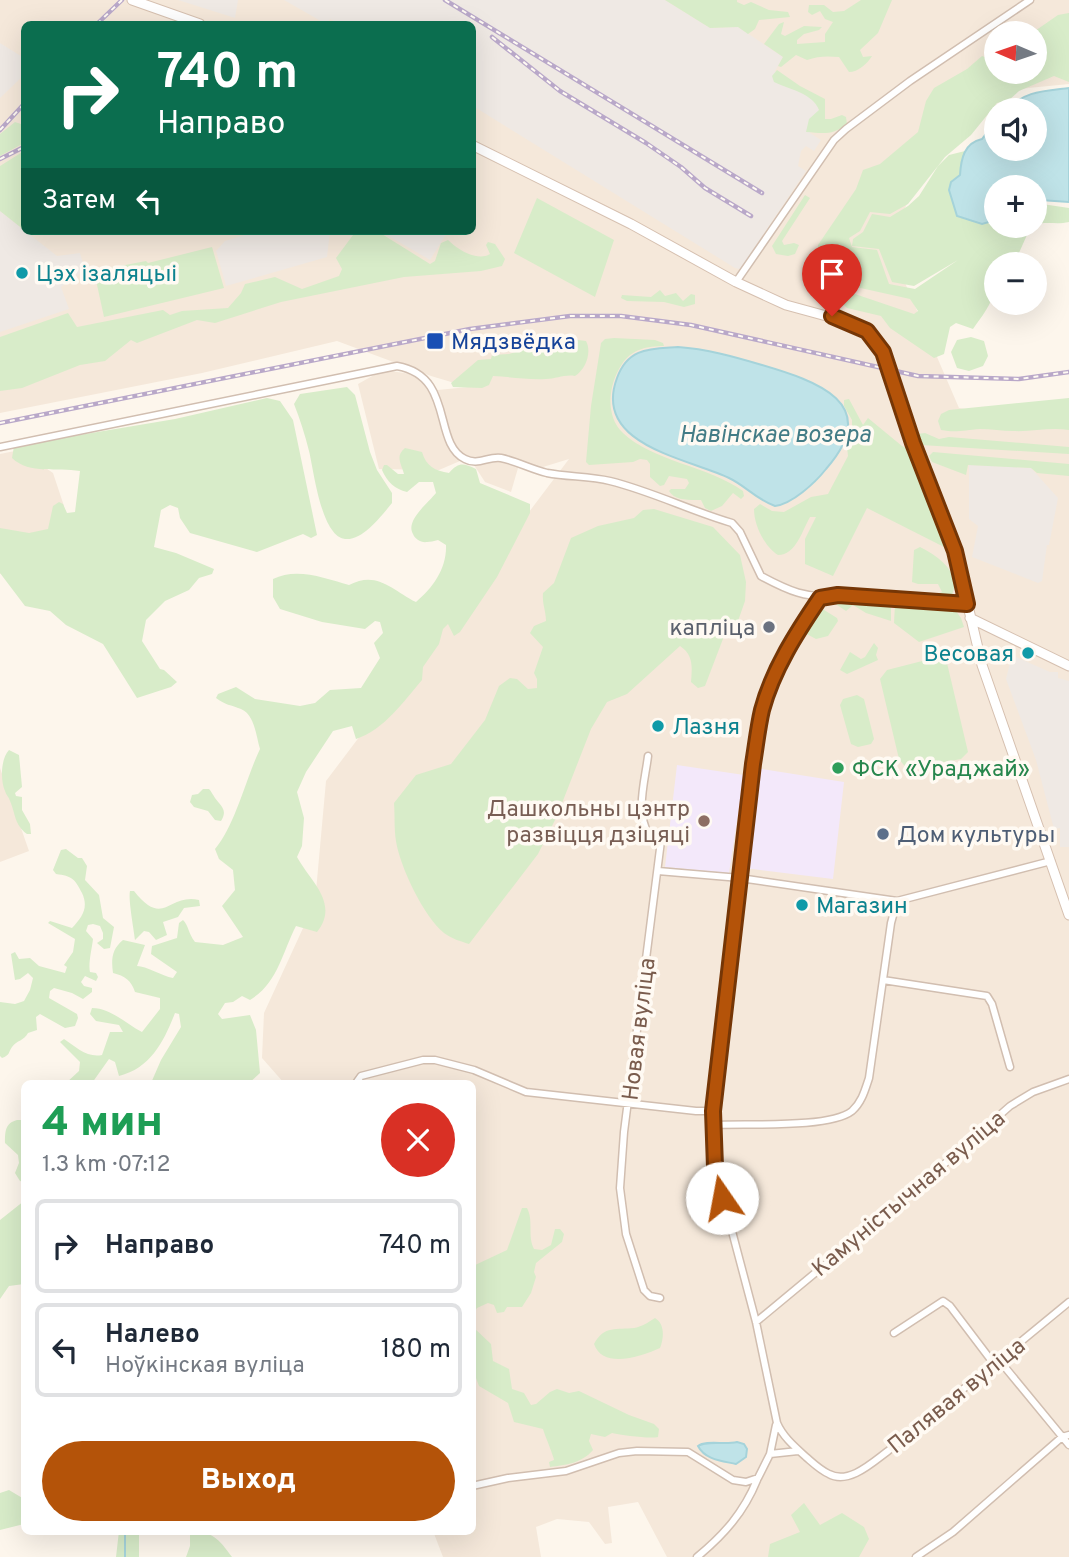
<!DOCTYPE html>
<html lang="ru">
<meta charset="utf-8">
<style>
:root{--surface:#fff;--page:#f6f6f7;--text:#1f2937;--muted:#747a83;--line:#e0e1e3;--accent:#b45309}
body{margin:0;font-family:Overpass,sans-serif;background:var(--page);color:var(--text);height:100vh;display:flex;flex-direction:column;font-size:26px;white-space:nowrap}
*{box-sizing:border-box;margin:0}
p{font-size:23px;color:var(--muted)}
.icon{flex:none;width:38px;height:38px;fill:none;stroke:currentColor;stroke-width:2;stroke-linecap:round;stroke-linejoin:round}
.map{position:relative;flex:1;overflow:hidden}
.sheet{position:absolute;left:21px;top:1080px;width:455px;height:455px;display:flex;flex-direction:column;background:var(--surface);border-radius:10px;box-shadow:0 7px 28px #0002}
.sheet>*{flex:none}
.top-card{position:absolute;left:21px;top:21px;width:455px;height:214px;border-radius:10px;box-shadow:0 7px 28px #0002;background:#0b6e4f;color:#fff;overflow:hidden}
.needle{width:46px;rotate:272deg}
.fabs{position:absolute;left:984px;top:21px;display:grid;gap:14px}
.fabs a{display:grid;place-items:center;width:63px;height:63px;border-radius:50%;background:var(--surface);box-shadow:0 7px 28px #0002;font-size:35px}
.pin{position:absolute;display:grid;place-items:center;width:60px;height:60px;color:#fff;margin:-72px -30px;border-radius:50% 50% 50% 0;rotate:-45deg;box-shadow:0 0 7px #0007}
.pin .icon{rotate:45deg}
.me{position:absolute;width:77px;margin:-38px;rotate:348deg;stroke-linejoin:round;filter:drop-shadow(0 0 5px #0008)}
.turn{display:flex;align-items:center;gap:24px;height:147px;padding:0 21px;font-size:32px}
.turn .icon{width:91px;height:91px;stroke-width:2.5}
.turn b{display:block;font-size:49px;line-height:60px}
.then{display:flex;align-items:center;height:66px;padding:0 21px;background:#0003;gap:14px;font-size:26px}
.round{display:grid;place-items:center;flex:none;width:74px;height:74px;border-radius:37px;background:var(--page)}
.head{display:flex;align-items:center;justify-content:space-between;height:119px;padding:0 21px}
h1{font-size:42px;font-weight:800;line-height:52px;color:#1e9e55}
.action{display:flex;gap:14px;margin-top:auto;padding:14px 21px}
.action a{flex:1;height:80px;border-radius:42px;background:var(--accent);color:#fff;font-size:28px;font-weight:800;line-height:80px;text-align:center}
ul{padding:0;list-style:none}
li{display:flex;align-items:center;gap:21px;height:94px;margin:0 14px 10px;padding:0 7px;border:4px solid var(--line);border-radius:10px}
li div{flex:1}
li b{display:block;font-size:26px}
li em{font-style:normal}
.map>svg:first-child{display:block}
</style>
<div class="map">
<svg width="1069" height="1557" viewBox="0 0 1069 1557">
<rect width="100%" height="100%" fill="#fdf6ec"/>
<!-- residential -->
<path fill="#f5e8da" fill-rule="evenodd" d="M0,0H1069V84L999,91L913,193L887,241L959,408L1069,425V1557H667L638,1502L608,1507L612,1543L605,1544L589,1522L557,1519L536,1527L541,1557H443L433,1531H472V1083H284L262,1058L264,1013L315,902L326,781L569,459L543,467L518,468L511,492L485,482L474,465L460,461L439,470L379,469L358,384L383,370L418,375L428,391L468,387L431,376L337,341L202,373L0,413ZM24,24H472V231H24ZM996,33H1034V72H996Z
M20,450L53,473L64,506L40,546L0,574V454Z
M0,768L29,851L0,862Z"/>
<!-- industrial -->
<path fill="#efe9e4" d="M178,0H238L235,18Z
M284,0H665L710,28L738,27L783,57L775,71L821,100L822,106L810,133L821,140L814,151L806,146L801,151L798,166L806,171L740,269L735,268L473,106L472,24H340L330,19L326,24Z
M0,43L24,58V75L0,98Z
M0,211L57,256L80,253L85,270L61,287L69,309L0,332Z
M258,231H330L327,257L226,286L216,251L225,241Z
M380,231H448L430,260Z
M969,465L1031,468L1058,498L1049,545H1047L1042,581L1038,583L972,557L978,526L969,519Z
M1016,657L1050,672H1058V678L1069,681V847H1060V828L1054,829L1036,760L1006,679L1010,663Z"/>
<!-- education -->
<path fill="#f3e8fa" d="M677,765L744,775L729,873L665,867Z
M756,768L844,782L833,879L745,868Z"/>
<!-- green -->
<path fill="#d8ecc9" d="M665,0H737V2L744,5L751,2L769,10L788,12L790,17L759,20L755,29L748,34L738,27L710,28Z
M861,0H892L878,33L860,50L863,57L872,56C867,64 858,72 849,72L839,57C827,56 818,56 807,60L796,55L781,67L778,66L783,57L764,44L779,24L784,22L781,34L785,36L804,26L822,27L819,30L804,34L797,40V44L825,42V34L833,22L825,19L820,11L812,15L808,12L809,5H824L833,12L844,11Z
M1069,13V82L1054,76L1019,91L1009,100L997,103L971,135L945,157L908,204L890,214L870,212L860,231L849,238L852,247L877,250L889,284L915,289L958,260L914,286L892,282L879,249L852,246L853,239L863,232L872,214L890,217L908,206L919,196L938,166L949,155L965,151L960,175L951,183L989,224L996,220V226L999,227L1031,226L1014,264H996C996,297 992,303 973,329L956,323L950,327L944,354L934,358L890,328L881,316L847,308L839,300L840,293L849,292L914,314L918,311L910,299L829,281L827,265L818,256V245L856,189L863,170L880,164L918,132L926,101L934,88L967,69L982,56L996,61V72H1034V33H1032L1058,15Z
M777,70L800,86L825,99V119H831L842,115L846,117L847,124C832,136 823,133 806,132L809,119L819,110C813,93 788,89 774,82L772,76Z
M15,122L24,125V143L0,156V134Z
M24,151V230L0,211V166Z
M805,195L810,198L782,241L784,245L794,243L799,245L795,254L788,256L776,254L772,246Z
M537,198L614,240L595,297L514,253Z
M1042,204L1069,208V222C1057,225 1046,221 1034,225V207Z
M356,231H377L430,264L435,261L441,243L448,240C457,249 477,262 490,254L486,245L488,242L495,244L505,259L502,266L481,271L404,277L281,302L215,323L197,320L137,343L131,340L105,361L80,365L22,388L0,391V337L68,313L77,327L163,310L170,315L182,311L228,308L241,293L245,284L275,277L302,289L339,276L342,269L336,258Z
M212,247L224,288L104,317L94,271L146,261L148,263Z
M660,290L665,296L676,293L683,301L691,294L695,295V304L684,307L664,302L627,301L621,298L622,295L651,297Z
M971,337L984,341L988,356L983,366L969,371L957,368L951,352L957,340Z
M614,338L655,340L663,343L664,346C647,346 632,349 622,364C609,383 604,415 623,433C652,461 708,466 743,491L744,496L741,499L733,493L722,506L711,511L705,508L701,500C690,500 675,501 669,491L671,489H685L689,483L687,479L669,476L664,485L660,486L650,477V464L647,460L640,459L633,462L589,465L586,462L591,406L601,343L605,339Z
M570,339L586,341C592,352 586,369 575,376C565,374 556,379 546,379C528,380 511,377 493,376L489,385L482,388L453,387L451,383L478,360L491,359L492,355L509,354L552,341Z
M347,387L355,395L370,452L377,470L392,493V503C382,515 363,541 345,539C321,536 314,471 309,451C305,435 300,419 294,404L300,394Z
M267,398L280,401L293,420L317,535L311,538L303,534L257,552L190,533L180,518L178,508L170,505L161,510L154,547L176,553L214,569L212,574L199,578L189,590L165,601L146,620L142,641L160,669L164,670L177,682L171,687L137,698L103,644L66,625L50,611L25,606L0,573V528L29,533L48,529L53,506L59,502L63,504L67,513L75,512L80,471C57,467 30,475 12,458L14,446L175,419Z
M1069,398V430C1050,427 1032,432 1013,431C1002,431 991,429 980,429C964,430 957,433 941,430L938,421L941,414L949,410Z
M849,399L863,425L868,418L902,446L912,451L944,541V547L867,508L833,576L805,564V539L816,517H810C802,531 796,555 778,555C764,546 754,525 754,509L760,504L772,511L784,512L811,497L828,494L848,456L847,447L852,432V420L844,406V400Z
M925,433L939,439L949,437L1069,447V454L921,445L917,434Z
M405,448L422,452C426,466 435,471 449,473C459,462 463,463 476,469L480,483L530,504V513L497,577L460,632L454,636L448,624L443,629L439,644L423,667L422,680C404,701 384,730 356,739L352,726L333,731L306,772L297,792L304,818L302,846L297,857C310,881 340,903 317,932L296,926C282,953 278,983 250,1000L242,996L233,1002L225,1003L218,1014L222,1019L250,1015L256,1030L260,1073L249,1083H151L161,1060L181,1027L179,1014L175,1013C164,1041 151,1068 119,1076L115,1062L109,1059L92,1083H66L79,1071L80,1062L60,1042L64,1039C76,1047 87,1058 102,1055L110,1032H123L119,1025L96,1021L90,1014L92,1008C111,1008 126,1024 142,1032L160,1009V998L135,992C131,980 125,976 113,973C111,959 112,949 123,940L145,945L137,966C146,966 162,976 173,978L177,972L151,954L152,946L177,938L179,923L183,920C189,926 188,933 195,942L223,945L243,937L222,906L235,890L233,870L219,859L215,849C235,826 246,778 260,749C256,736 255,715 241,709C231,705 225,705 216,698L218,694L236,687L255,699L300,706L315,703L330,690L361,688L380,658L374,643L383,633L380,622L375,621L365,629L322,622L280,609L273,597V579C296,567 325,578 349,585C377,570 392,590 416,602C433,588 447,568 446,545L438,540C434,541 430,542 427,542C421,543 415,539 413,534C405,521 428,503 436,493L433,482H419L407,492C395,489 387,482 382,470L384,465H387L398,474H404C401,463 395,456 405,448Z
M933,452L1069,464V476L1037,473L1031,468L968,465L966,475L932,462L929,456Z
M654,509L713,527L740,555L746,582L745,601L738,621L726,631L705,686L698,688L691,682C692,668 694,655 680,646L627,694L607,702L591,729L557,816L538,854L469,944C460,941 452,939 444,933C424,917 400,867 396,841C394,829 395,816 394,803L416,775L451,764L485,720L499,686L510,678L517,679L528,689L537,688V679L534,673L543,647L530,633L534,626L546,621C546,611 542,604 543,593L554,583L571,538L598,526L634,518L643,510Z
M920,547C938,556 963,573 951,597L936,596V594L942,592L938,584H918L912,582L914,550Z
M845,599L891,605V621L866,613L853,605L846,611L834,603V600Z
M895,604L953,607L961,618L964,627L919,642L894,623Z
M821,608L837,618L838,621L828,636L816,639L803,632L816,611Z
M874,643L878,648L876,655L878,660L847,674L840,670L850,652L861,659L865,657Z
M934,658L943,660L947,663L968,752L961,759L907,769L899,759L880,679L887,670Z
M857,695L864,699L874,739L871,744L858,747L851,744L840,705L843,699Z
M9,750L19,755L22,787L15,793L16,796L22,797V810L30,824L31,834H27C14,824 16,815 10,801C9,797 6,795 5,791C0,780 1,758 9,750Z
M203,789H209C211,791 213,795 215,798C221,806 228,810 221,821L215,820L208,811L194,807L190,802L192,795L198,794Z
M66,849L78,858H82L87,866L85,880L99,895L103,918L114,927L110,948L104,949L97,943L103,939V933L100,926L93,924L88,925L86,931L93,939C92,948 88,964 90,972L96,973L98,977L96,981L85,976L81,982L84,986L92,988V992L83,999L72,993L54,988L50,991L49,998L77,1014L78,1018L75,1026L65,1028L40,1014L36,1017L37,1030L28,1033C24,1041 17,1040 12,1047C8,1053 10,1055 2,1058L0,1056V1002L15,1004L24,1001L30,990L33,978L28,973L20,979L15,980L11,954L15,952L19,959L30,958L39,966L65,973L67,967L64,965L73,952L75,939L48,923L50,921L72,928C82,917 89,908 82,893C75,879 72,876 56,874L53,870L61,850Z
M130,891H134C164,929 168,893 199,900L200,906L184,908L178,917L163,922L167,935L156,940L149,932L144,931L135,940C134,930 128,899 130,891Z
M17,1120H24V1182L20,1181L15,1173L19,1163L18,1155L5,1143C5,1132 5,1123 17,1120Z
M24,1201V1284L9,1286L0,1299V1220Z
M522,1208H527C534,1221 527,1236 534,1249L542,1250L551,1245L555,1229H560L564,1234L562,1242L536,1263L534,1272L536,1277L531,1293L522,1307H507L504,1312L497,1313L494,1305L488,1303L477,1308L473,1315V1266L507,1250Z
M655,1318C665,1324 664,1338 660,1348C642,1356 603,1370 594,1344C604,1325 617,1330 634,1328C641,1327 649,1322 655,1318Z
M473,1327L491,1344L493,1361L509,1369L512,1389L524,1393L531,1405L536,1404L550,1392L557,1389L569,1393L579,1391L629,1415L654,1424L659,1429L658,1437C649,1439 622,1435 612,1433L605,1437L591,1434L589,1441L593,1450C582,1463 566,1465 550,1467L549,1462L554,1460C554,1457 545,1436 543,1429L514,1422L508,1403L479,1386L473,1370Z
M9,1490L24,1499V1524L0,1530V1493Z
M804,1503L820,1525L842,1513L864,1527L869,1539L859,1557H768L770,1544L800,1532L791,1515Z
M119,1531H136L139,1535V1557H116Z
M190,1531C212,1531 219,1539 232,1557H186L190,1546Z"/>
<!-- water -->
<path fill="#bfe3e8" stroke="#a5d3da" stroke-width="2" d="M1069,88V202L1040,200L1034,202V187H996V220L982,224L957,216L949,190L951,182L960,175C961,159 964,143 982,139L996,121V149H1034V110H1007C1023,91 1045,91 1069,88Z
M678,347C707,349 735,357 762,365C816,381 884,403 826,469C815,483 792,504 775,506C754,498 746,486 729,478C687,458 592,445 617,378C628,347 651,349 678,347Z
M737,1442L744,1444L747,1449L746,1457L736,1464C723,1461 705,1460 698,1446C706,1440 725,1445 737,1442Z"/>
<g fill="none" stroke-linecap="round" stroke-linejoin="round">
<!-- stream -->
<path stroke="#a5d3da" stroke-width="2" d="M125,1531V1557"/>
<!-- street casing -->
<g stroke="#d1beb0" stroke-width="9">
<path id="street" d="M736,282L834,140L846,129L910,81L1030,0
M0,447L397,366C455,376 432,443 465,459C478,466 488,456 501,458C516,461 531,469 547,473C568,477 590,476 610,481C651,491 691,511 732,523L740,532L761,576C787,590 808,600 838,595L967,604
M820,598C797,632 773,669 763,710C758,727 756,746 753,764L713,1111L715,1167L756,1322L777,1423C783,1437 795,1447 806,1457C813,1463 820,1470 829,1474C849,1485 873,1462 888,1451L1069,1302
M648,756C645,781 635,812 649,835L661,841L624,1132L620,1188L626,1234L644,1290L650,1296L660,1298
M658,871L740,878L897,901L1051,861
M883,980L987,996L992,1004L1010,1067
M356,1083L361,1076L423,1060H435L474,1070L526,1092L696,1111H713
M713,1125C744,1123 829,1129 852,1111C862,1102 865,1090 869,1078L891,923L897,901
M756,1322L908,1196L1010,1106L1033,1092L1069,1079
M894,1333L943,1301L950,1306L994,1364
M999,1360L1069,1445
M770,1454L776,1425
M472,1486L508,1478L566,1471L619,1453L637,1451L688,1452L733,1480L746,1482L758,1478L770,1454L798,1451
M697,1557C724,1535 744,1512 757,1480
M916,1557L953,1532L1062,1437L1069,1435"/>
</g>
<!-- secondary casing -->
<g stroke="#d6c0b0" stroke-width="11">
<path id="secondary" d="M132,0L200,24
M472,145L631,224L736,282L786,305L852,323L874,338L883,352L913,444L955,551L982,665L1069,915
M970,618L1069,666"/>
</g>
<!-- street -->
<use href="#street" stroke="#fff" stroke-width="6"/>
<!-- secondary -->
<use href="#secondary" stroke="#fff" stroke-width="9"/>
<!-- rail casing -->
<g stroke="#b9a8c9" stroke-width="4.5">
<path id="rail" d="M445,0L762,193
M97,24L122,0
M492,37L560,91L646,143L681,167L705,188L751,216
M0,130L24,104
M0,159L24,147
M0,423L470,329L570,316H621L691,325L918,376L1019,379L1069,372"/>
</g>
<!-- rail -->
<use href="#rail" stroke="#fffaf3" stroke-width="2" stroke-dasharray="5" stroke-linecap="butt"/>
</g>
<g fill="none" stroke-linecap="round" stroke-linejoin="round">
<!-- route casing -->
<g stroke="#753606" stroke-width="18">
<path id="route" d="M722,1198L715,1167L713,1111L753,764C756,746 758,727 762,710C773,669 797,632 820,598L838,595L967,604L955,551L913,443L883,352L867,331L832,316"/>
</g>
<!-- route -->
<use href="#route" stroke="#b45309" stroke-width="12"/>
</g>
<!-- markers -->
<g fill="#0f9aa8" stroke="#fffaf3" stroke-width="2.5">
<circle cx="22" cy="273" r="7"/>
<circle cx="1028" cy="653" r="7"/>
<circle cx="658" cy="726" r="7"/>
<circle cx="802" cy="905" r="7"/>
</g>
<rect fill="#1a4fb4" stroke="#fffaf3" stroke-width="2.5" x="426" y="332" width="18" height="18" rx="3.5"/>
<circle fill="#6b7280" stroke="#fffaf3" stroke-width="2.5" cx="769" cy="627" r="7"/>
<circle fill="#2e9e5b" stroke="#fffaf3" stroke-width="2.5" cx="838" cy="768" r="7"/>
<circle fill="#8d6e63" stroke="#fffaf3" stroke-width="2.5" cx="704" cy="821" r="7"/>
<circle fill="#5c6f8a" stroke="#fffaf3" stroke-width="2.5" cx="883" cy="834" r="7"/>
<g text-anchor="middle" stroke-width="7" stroke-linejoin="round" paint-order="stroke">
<!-- culture labels -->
<g font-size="23" fill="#0d838f" stroke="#fffaf3" text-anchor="start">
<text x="36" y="281">Цэх ізаляцыі</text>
<text x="1014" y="661" text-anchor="end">Весовая</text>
<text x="672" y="734">Лазня</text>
<text x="816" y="913">Магазин</text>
</g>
<!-- transit labels -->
<g font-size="23" fill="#164399" stroke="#fffaf3" text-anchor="start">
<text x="451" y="349">Мядзвёдка</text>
</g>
<!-- worship labels -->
<g font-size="23" fill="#5b616d" stroke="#fffaf3" text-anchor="end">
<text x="755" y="635">капліца</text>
</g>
<!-- leisure labels -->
<g font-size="23" fill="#27864d" stroke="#fffaf3" text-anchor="start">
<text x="852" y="776">ФСК «Ураджай»</text>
</g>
<!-- education labels -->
<g font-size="23" fill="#785e54" stroke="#fffaf3" text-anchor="end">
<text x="690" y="816">Дашкольны цэнтр<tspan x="690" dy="26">развіцця дзіцяці</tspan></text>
</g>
<!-- service labels -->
<g font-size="23" fill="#4e5e75" stroke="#fffaf3" text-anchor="start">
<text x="897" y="842">Дом культуры</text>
</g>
<!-- street labels -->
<g font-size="23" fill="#7a5c4d" stroke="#fffaf3">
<text transform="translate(638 1029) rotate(-83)" y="8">Новая вуліца</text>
<text transform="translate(908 1193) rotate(-40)" y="8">Камуністычная вуліца</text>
<text transform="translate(956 1395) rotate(-39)" y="8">Палявая вуліца</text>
</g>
<!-- water labels -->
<g font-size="24" font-style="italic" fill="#437c86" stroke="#fffaf3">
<text x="775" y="442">Навінскае возера</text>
</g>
</g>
</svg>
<div class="fabs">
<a><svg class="needle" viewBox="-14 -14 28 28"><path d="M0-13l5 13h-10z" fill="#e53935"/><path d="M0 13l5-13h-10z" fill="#747a83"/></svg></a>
<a><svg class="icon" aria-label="sound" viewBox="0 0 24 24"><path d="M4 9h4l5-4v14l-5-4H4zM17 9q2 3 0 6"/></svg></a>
<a>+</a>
<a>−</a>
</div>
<div class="pin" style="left:832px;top:316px;background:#d93025"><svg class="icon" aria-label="arrive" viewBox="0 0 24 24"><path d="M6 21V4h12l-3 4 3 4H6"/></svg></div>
<svg class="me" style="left:722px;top:1198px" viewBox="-20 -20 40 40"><circle r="19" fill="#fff"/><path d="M0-13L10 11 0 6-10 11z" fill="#b45309"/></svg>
<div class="top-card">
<div class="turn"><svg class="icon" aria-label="right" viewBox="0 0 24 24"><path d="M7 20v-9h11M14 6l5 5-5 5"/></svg><div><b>740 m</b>Направо</div></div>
<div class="then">Затем<svg class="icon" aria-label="left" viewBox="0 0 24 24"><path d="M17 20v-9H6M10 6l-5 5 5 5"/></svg></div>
</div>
<section class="sheet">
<div class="head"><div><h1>4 мин</h1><p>1.3 km · 07:12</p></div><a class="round" style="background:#d93025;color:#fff"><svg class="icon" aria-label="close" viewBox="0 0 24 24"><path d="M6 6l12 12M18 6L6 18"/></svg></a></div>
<ul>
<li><svg class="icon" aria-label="right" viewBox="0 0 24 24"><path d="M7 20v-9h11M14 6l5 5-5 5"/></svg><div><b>Направо</b></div><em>740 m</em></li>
<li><svg class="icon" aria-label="left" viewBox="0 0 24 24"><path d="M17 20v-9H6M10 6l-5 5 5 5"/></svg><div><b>Налево</b><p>Ноўкінская вуліца</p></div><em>180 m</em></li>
</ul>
<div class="action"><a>Выход</a></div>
</section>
</div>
